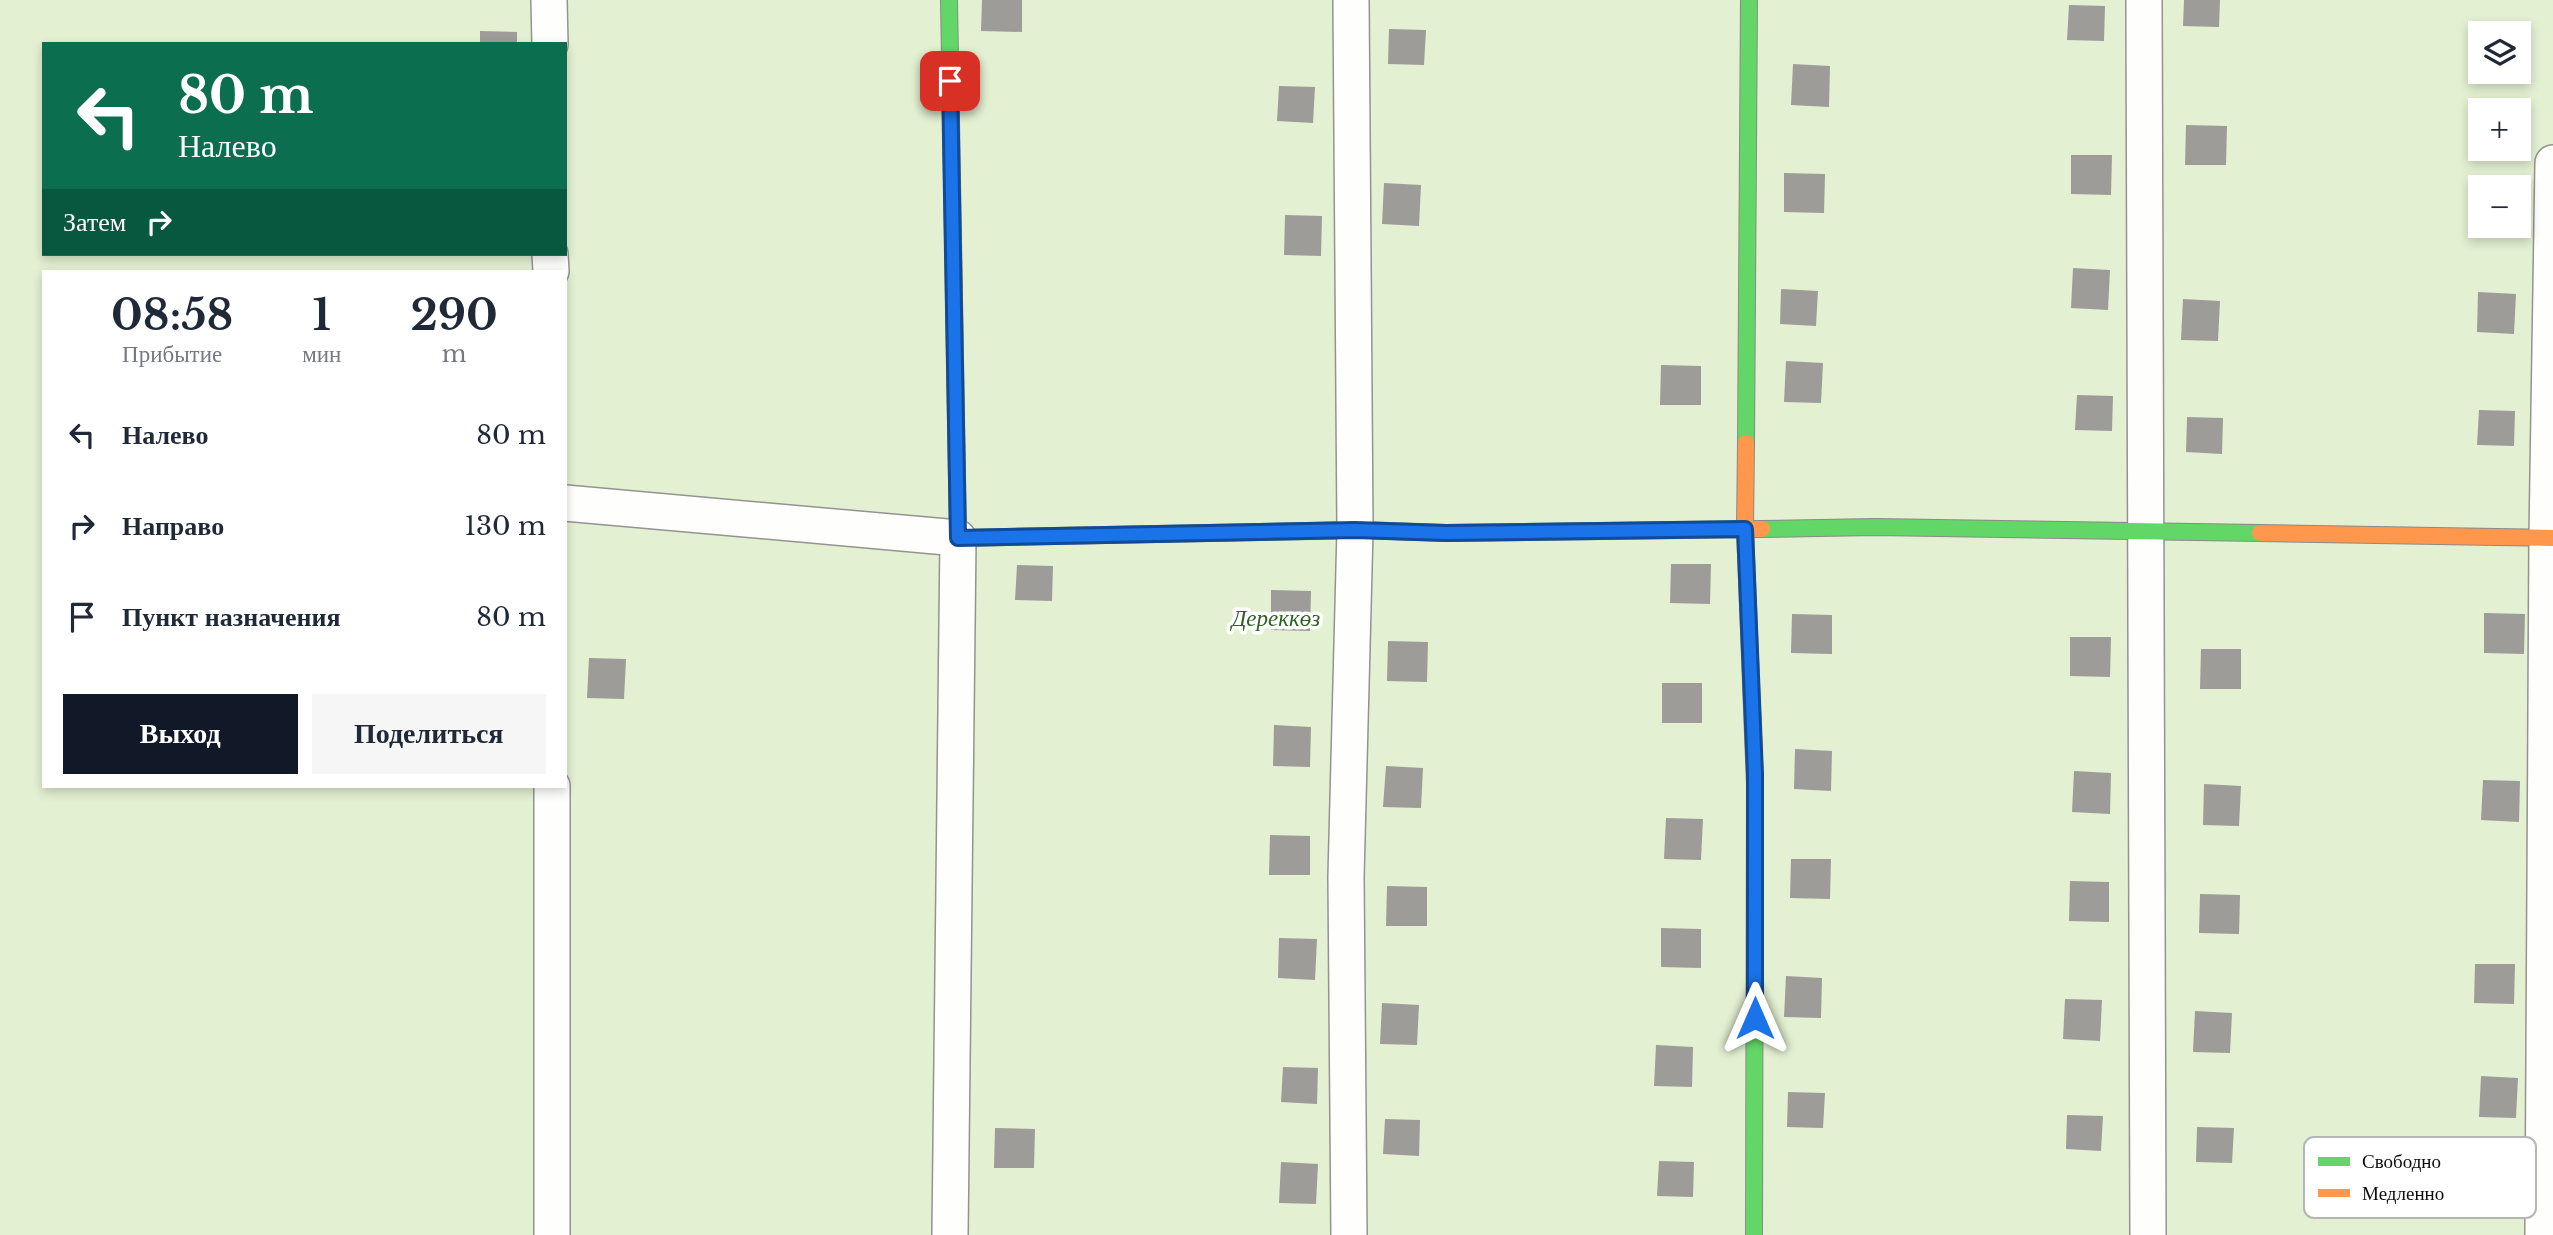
<!DOCTYPE html>
<html lang="ru">
<meta charset="utf-8">
<style>
:root{--surface:#fff;--page:#f6f6f7;--text:#1f2937;--muted:#747a83;--accent:#111827}
body{margin:0;font-family:"Libre Baskerville",serif;background:var(--page);color:var(--text);height:100vh;display:flex;flex-direction:column;font-size:26px;white-space:nowrap}
*{box-sizing:border-box;margin:0}
p{font-size:23px;color:var(--muted)}
.icon{flex:none;width:38px;height:38px;fill:none;stroke:currentColor;stroke-width:2;stroke-linecap:round;stroke-linejoin:round}
.map{position:relative;flex:1;overflow:hidden}
.details{position:absolute;left:42px;top:270px;width:525px;height:518px;display:flex;flex-direction:column;background:var(--surface);border-radius:0px;box-shadow:0 4px 10px #0003}
.details>*{flex:none}
.hud{position:absolute;left:42px;top:42px;width:525px;height:214px;border-radius:0px;box-shadow:0 4px 10px #0003;background:#0b6e4f;color:#fff;overflow:hidden}
.fabs{position:absolute;left:2468px;top:21px;display:grid;gap:14px}
.fabs a{display:grid;place-items:center;width:63px;height:63px;border-radius:0px;background:var(--surface);box-shadow:0 4px 10px #0003;font-size:35px}
.pin{position:absolute;display:grid;place-items:center;width:60px;height:60px;color:#fff;margin:-30px;border-radius:14px;box-shadow:0 4px 10px #0006}
.me{position:absolute;width:77px;margin:-38px;rotate:0deg;stroke-linejoin:round;filter:drop-shadow(0 0 5px #0008)}
.turn{display:flex;align-items:center;gap:24px;height:147px;padding:0 21px;font-size:32px}
.turn .icon{width:91px;height:91px;stroke-width:2.5}
.turn b{display:block;font-size:49px;line-height:60px}
.then{display:flex;align-items:center;height:66px;padding:0 21px;background:#0003;gap:14px;font-size:26px}
.eta{display:flex;justify-content:space-evenly;align-items:center;height:119px;text-align:center}
.eta b{font-size:42px;font-weight:800;line-height:49px}
.cta{display:flex;gap:14px;margin-top:auto;padding:14px 21px}
.cta a{flex:1;height:80px;border-radius:0px;background:var(--accent);color:#fff;font-size:28px;font-weight:800;line-height:80px;text-align:center}
.cta a+a{background:var(--page);color:var(--text)}
ul{padding:0;list-style:none}
li{display:flex;align-items:center;gap:21px;height:91px;padding:0 21px}
li div{flex:1}
li b{display:block;font-size:26px}
li em{font-style:normal}
.map>svg:first-child{display:block}
</style>
<div class="map">
<svg width="2553" height="1235" viewBox="0 0 2553 1235">
<rect width="100%" height="100%" fill="#fbf9f2"/>
<!-- green -->
<path fill="#e3f0d2" fill-rule="evenodd" d="M0,0H2553V1235H0ZM2480,33H2518V72H2480ZM44,44H565V254H44ZM2480,110H2518V149H2480ZM2480,187H2518V226H2480ZM44,271H565V786H44Z"/>
<!-- building -->
<path fill="#9e9c98" d="M982,0H1022V32L981,31Z
M2184,0H2220L2219,27L2183,26Z
M2069,5L2105,6L2104,41L2067,40Z
M1389,29L1426,30L1424,65L1388,64Z
M480,31L517,32V44H480Z
M1793,64L1830,66L1829,107L1791,105Z
M1279,86L1315,87L1313,123L1277,121Z
M2186,125L2227,126L2226,165H2185Z
M2071,155H2112L2111,195L2071,194Z
M1784,173L1825,174L1824,213L1784,212Z
M1384,183L1421,185L1419,226L1382,224Z
M1285,215L1322,216L1321,256L1284,255Z
M2073,268L2110,270L2108,310L2071,308Z
M1781,289L1818,291L1816,326L1780,324Z
M2478,292L2516,294L2514,334L2477,332Z
M2183,299L2220,301L2218,341L2181,340Z
M1786,361L1823,363L1821,403L1784,402Z
M1661,365L1701,366V405H1660Z
M2077,395L2113,396L2112,431L2075,430Z
M2479,410L2515,411L2514,446L2477,445Z
M2187,417L2223,418L2222,454L2186,452Z
M1671,564H1711L1710,604L1670,603Z
M1017,565L1053,566L1052,601L1015,600Z
M1271,590L1311,591L1310,631L1271,630Z
M2484,613L2525,614L2524,654L2484,653Z
M1792,614L1832,615V654L1791,653Z
M2070,637H2111L2110,677L2070,676Z
M1388,641L1428,642L1427,682L1387,681Z
M2201,649H2241V689H2200Z
M589,658L626,659L624,699L587,698Z
M1662,683H1702V723H1662Z
M1274,725L1311,727L1310,767L1273,766Z
M1795,749L1832,751L1831,791L1794,789Z
M1386,766L1423,768L1421,808L1383,807Z
M2074,771L2111,773L2110,814L2072,812Z
M2483,780L2520,781L2519,822L2481,820Z
M2204,784L2241,786L2239,826L2203,825Z
M1666,818L1703,819L1701,860L1664,859Z
M1270,835L1310,836V875H1269Z
M1791,859H1831L1830,899L1790,898Z
M2070,881L2109,882V922L2069,921Z
M1387,886L1427,887V926H1386Z
M2200,894L2240,895L2239,934L2199,933Z
M1661,928L1701,929V968L1661,967Z
M1279,938L1317,939L1315,980L1278,978Z
M2475,964H2515L2514,1004L2474,1003Z
M1786,976L1822,978L1821,1018L1784,1017Z
M2065,999L2102,1000L2100,1041L2063,1039Z
M1382,1003L1419,1005L1417,1045L1380,1044Z
M2195,1011L2232,1013L2230,1053L2193,1052Z
M1656,1045L1693,1047L1692,1087L1654,1086Z
M1283,1067L1318,1068L1317,1104L1281,1102Z
M2481,1076L2518,1078L2516,1118L2479,1117Z
M1788,1092L1825,1093L1823,1128L1787,1127Z
M2067,1115L2103,1116L2101,1151L2066,1149Z
M1385,1119L1420,1120L1419,1156L1383,1154Z
M2197,1127L2234,1128L2232,1163L2196,1162Z
M995,1128L1035,1129L1034,1168H994Z
M1659,1161L1694,1162L1693,1197L1657,1196Z
M1281,1162L1318,1164L1316,1204L1279,1203Z"/>
<g fill="none" stroke-linecap="round" stroke-linejoin="round">
<!-- street casing -->
<g stroke="#949390" stroke-width="38">
<path id="street" d="M549,0L550,44
M2144,0L2148,1235
M550,254L551,271
M565,503L958,538L950,1235
M552,786V1235
M1349,1235L1346,877L1355,530L1351,0
M2543,1235L2547,537L2553,163"/>
</g>
<!-- fast casing -->
<g stroke="#8b8a87" stroke-width="18">
<path id="fast" d="M949,0L958,538L1362,530
M1746,443L1749,0
M1762,529L1875,527L2260,533
M1754,1235L1755,786"/>
</g>
<!-- slow casing -->
<g stroke="#8b8a87" stroke-width="18">
<path id="slow" d="M1746,443L1745,529L1755,786
M1362,530L1446,533L1762,529
M2260,533L2553,538"/>
</g>
<!-- street -->
<use href="#street" stroke="#fefefd" stroke-width="35"/>
<!-- fast -->
<use href="#fast" stroke="#63d668" stroke-width="16"/>
<!-- slow -->
<use href="#slow" stroke="#ff974d" stroke-width="16"/>
</g>
<g fill="none" stroke-linecap="round" stroke-linejoin="round">
<!-- route casing -->
<g stroke="#114b97" stroke-width="18">
<path id="route" d="M950,81L958,538L1355,530L1446,533L1745,529L1755,774V1018"/>
</g>
<!-- route -->
<use href="#route" stroke="#1a73e8" stroke-width="12"/>
</g>
<g text-anchor="middle" stroke-width="7" stroke-linejoin="round" paint-order="stroke">
<!-- park labels -->
<g font-size="23" font-style="italic" fill="#2b641f" stroke="#fff">
<text x="1276" y="626">Дереккөз</text>
</g>
</g>
<!-- legend -->
<rect x="2304" y="1137" width="232" height="81" rx="10" fill="#fff" stroke="#b6b6b6" stroke-width="2"/>
<rect x="2318" y="1157" width="32" height="9" fill="#63d668"/>
<rect x="2318" y="1189" width="32" height="8" fill="#ff974d"/>
<g font-size="19" fill="#0d0d0d">
<text x="2362" y="1168">Свободно</text>
<text x="2362" y="1200">Медленно</text>
</g>
</svg>
<div class="fabs">
<a><svg class="icon" aria-label="layers" viewBox="0 0 24 24"><path d="M12 4l9 5-9 5-9-5zM3 14l9 5 9-5"/></svg></a>
<a>+</a>
<a>−</a>
</div>
<div class="pin" style="left:950px;top:81px;background:#d93025"><svg class="icon" aria-label="arrive" viewBox="0 0 24 24"><path d="M6 21V4h12l-3 4 3 4H6"/></svg></div>
<svg class="me" style="left:1755px;top:1018px" viewBox="-20 -20 40 40"><path d="M0-17L14 15 0 8-14 15z" fill="#1a73e8" stroke="#fff" stroke-width="4"/></svg>
<div class="hud">
<div class="turn"><svg class="icon" aria-label="left" viewBox="0 0 24 24"><path d="M17 20v-9H6M10 6l-5 5 5 5"/></svg><div><b>80 m</b>Налево</div></div>
<div class="then">Затем<svg class="icon" aria-label="right" viewBox="0 0 24 24"><path d="M7 20v-9h11M14 6l5 5-5 5"/></svg></div>
</div>
<section class="details">
<div class="eta">
<div><b>08:58</b><p>Прибытие</p></div>
<div><b>1</b><p>мин</p></div>
<div><b>290</b><p>m</p></div>
</div>
<ul>
<li><svg class="icon" aria-label="left" viewBox="0 0 24 24"><path d="M17 20v-9H6M10 6l-5 5 5 5"/></svg><div><b>Налево</b></div><em>80 m</em></li>
<li><svg class="icon" aria-label="right" viewBox="0 0 24 24"><path d="M7 20v-9h11M14 6l5 5-5 5"/></svg><div><b>Направо</b></div><em>130 m</em></li>
<li><svg class="icon" aria-label="arrive" viewBox="0 0 24 24"><path d="M6 21V4h12l-3 4 3 4H6"/></svg><div><b>Пункт назначения</b></div><em>80 m</em></li>
</ul>
<div class="cta"><a>Выход</a><a>Поделиться</a></div>
</section>
</div>
